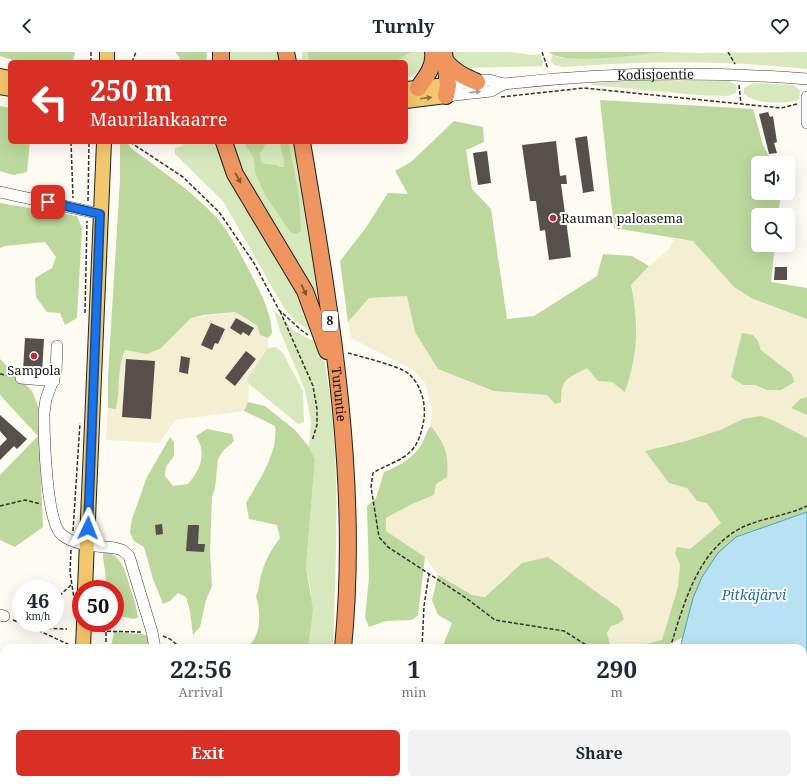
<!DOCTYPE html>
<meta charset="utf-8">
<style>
:root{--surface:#fff;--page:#f2f2f3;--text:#1f2937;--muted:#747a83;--accent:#d93025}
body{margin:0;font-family:"Noto Serif",serif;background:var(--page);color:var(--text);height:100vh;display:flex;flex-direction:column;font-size:15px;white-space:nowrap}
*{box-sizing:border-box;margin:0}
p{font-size:13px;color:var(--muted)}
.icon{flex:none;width:22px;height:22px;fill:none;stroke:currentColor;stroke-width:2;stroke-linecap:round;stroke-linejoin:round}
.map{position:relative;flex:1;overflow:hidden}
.side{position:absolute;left:0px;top:592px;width:807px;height:140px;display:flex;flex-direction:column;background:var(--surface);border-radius:12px 12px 0 0;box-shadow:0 4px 16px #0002}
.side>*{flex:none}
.hud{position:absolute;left:8px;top:8px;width:400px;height:84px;border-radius:6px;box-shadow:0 4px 16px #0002;background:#d93025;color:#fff;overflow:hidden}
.fabs{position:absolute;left:751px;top:104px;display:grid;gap:8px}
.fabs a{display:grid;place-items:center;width:44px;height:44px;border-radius:6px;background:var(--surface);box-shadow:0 4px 16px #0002;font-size:20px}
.speed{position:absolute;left:12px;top:528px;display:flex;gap:8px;font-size:20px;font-weight:700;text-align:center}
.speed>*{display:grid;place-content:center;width:52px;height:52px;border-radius:50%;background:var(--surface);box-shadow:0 4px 16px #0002;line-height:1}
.speed small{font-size:10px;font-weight:400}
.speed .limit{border:6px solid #d22;background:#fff;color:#111}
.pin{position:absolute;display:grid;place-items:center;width:34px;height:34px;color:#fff;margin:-17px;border-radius:8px;box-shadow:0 2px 6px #0006}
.me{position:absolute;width:44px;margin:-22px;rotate:2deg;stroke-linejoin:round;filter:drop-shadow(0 0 3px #0008)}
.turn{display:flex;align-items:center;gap:14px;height:84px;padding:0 16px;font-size:18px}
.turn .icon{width:52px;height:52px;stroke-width:2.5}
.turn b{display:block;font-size:28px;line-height:34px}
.eta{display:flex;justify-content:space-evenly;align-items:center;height:68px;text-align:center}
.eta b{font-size:24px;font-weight:700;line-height:28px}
.cta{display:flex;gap:8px;margin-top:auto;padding:8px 16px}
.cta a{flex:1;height:46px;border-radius:6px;background:var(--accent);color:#fff;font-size:16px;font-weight:700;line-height:46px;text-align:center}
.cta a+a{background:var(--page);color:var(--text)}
header{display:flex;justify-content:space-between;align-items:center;height:52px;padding:0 16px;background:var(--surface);font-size:18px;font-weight:700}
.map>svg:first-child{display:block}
</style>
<header><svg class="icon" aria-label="back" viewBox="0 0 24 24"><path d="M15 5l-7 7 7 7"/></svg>Turnly<svg class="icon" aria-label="heart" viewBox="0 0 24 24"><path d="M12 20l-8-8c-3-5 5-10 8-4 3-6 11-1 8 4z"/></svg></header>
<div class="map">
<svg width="807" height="732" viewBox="0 0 807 732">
<rect width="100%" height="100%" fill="#fefbf2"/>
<!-- farmland -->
<path fill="#f4eed2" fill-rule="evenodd" d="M674,187L693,189L734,235L753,247L807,267V345L800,347L791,356L807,363V386L775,369L743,367L720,378L686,389L658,395L669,431L687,436L697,449L707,451L721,471L690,497L675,501L680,513L678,535L662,588L630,596H611L607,581L611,574L618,572L599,543L548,505L507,523L485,545L472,543L438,523L425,505L386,479V466L412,452L434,443L442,388L431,374L432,358L425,331L412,317L351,286L348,270L369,246L407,244L415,280L494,339L547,343L561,350V335L566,328L587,316L598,328L612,330L637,271L631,233L649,214L669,197ZM742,286L758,289L761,298L792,322L767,338L755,333H743L732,325Z
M235,260L257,273L260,283L268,286V296L248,327L249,332L248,350L244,359L175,368L159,391L106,388L108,356L116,357L118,348V331L120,310L125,298L147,302L160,297L191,266Z
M414,728H616L614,732H412Z"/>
<!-- green -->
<path fill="#d6e8bc" d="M227,0H279L281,10H226Z
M302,0H427C424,16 421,20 406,27V10H302Z
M451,0H507L533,3L540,2L543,10L542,14L467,16L458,11Z
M663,0L697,1L807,0V17C726,8 644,9 563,15L554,13L551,9L552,3L562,6Z
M647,28L729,29L736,33V41L728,44L697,43L592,33L591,31Z
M753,31L794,33L800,39L799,48C782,52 758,53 744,42V36Z
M175,90H219L297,232L315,282L295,269L284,256L223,149L175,102V96L185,93Z
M230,90H296L324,271L302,219L243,124Z
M274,258L294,279L321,293C343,391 336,496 333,596H308L311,539L306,515L315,407L309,395L311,369L305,338L280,279Z
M276,295L283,301L303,339L304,370L298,372L249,332L247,327L268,296Z"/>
<!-- forest -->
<path fill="#bcd89c" d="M0,0H75L73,10H19L0,4Z
M175,0H207L206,10H178L180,6Z
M308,0H411L394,10H309Z
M549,0H663C643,2 561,14 549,0Z
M600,48L753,57L763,93L773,111H758V141L781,142L778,163H758V193H775L771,230L807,236V267L753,247L734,235L693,189L614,176Z
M0,54L10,56V90H30L27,120L13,123L0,119Z
M454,69L483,75L484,90L466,98L472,137L491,157L507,267L534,264L597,224L603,202L632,204L649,214L631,233C639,271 638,303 625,340L612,330L598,329L587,316C567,327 561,326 561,350L555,352L547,343L494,339L438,317L415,280L407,244L369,246L348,270L340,209L365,177L388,141L408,142L395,119L411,110Z
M120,90H127L131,96C160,118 191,138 216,165C230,181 241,203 251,222C261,241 271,260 272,281L268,286L260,283L257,273L235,260L203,263L191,266L160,297L147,302L125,298C116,319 121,336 116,357L108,356V324L120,128Z
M244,90H267L260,101L261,110C268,114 274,111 280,115H284C285,106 279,99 281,90H289L299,145L301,179L296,182L291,181L265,143L255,120L254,107Z
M0,151L77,164L82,176L77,266L65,273L60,261L47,260L36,245L35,226L52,216L56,205L45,190L5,194L0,196Z
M742,281L753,283L758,289L761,298L792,322L794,330L781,338H767L755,333H743L731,325Z
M0,307L32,339L40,359L39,384L43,475L15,495L0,488V423L38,384L0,343Z
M807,345V363L791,356L800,347Z
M248,350L265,354L295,378L309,395L315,407L306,515L313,558L308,596H245C262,586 261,561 256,544C260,536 259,528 262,520C266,506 272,497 280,486L277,473L249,467L246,451C259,429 279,399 275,374L244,359Z
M761,364L775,369L807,386V460L736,485L693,546L683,585L662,596H630L662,588L678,535L680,513L675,501L677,495L690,497L721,471L707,451L697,449L687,436L669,431L645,399L686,389L720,378L743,367Z
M431,374C445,392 449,402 447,425L436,432L434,443L412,452L386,466V479L425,505L418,563L412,568L386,569L369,575L365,566L369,525L367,454L376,446L384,420C398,414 413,407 421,393C425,386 426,380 431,374Z
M207,377L232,382L234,389L223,399L218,407L215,436L212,445L210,499L212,534L206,548L200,575L193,583L190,559L186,545L178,541L170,549L163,552L153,527L144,495L134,489L130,481L132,467L147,425L170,385L174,390V404L166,415L165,424L173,434L188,432C201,417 207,401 196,384Z
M103,500C123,501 126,523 131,538C134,547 137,556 138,566L133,567L115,563V537H104C109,526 102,512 103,500Z
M548,505L620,557L624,567L618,572L611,574L607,581L611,596H442L452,571L438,563L432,548L438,523L472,543L485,545L522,511Z
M114,580L142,582L150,585V596H111Z
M0,632L4,634V728H49V732H0Z
M180,728H301L300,732H180Z
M343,728H368L369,732H342Z"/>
<!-- water -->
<path fill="#b8e2f4" stroke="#429ec8" d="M807,460V732H623L625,728H803V596H680L693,546L702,525L718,501L736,485Z"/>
<!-- building -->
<path fill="#574f4c" d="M768,60L770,65L773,64L777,90L774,91L777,101L769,102L759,62Z
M587,84L594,139L583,141L575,86Z
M556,89L560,124L566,123L567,132H561L571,205L549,208L545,178L540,179L536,149H530L522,93Z
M487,99L491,131L478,133L473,101Z
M775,215H787V228H774Z
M236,266L254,276L249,284L243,280L241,283L230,276Z
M211,271L225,277L218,292L215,291L212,298L201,293Z
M25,286L44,287L42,321L23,319Z
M246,299L256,307L235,334L225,326Z
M181,304L190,306L188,322L179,320Z
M126,307L155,309L151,367L122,365Z
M0,363L27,387L17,397L14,394L0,408V394L7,387L0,379Z
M162,472L163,482L156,483L155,473Z
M188,473H199L198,492H205L204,500L186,499Z"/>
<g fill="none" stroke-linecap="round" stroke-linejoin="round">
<!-- minor casing -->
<g stroke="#424242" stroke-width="12">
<g id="minor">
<path d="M448,33L489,28L504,32"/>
<path id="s1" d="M446,44L491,39L504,32C605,20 705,19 807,27"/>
<path d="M807,45V71"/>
<path d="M0,140L101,162"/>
<path d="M57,294L56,320L46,347L44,361C44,383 46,471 62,483C76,494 98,494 115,496L122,498L129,504L152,580L155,596"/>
<path d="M21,326L54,329"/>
<path d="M0,563L4,564"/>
<path d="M176,728L177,732"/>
</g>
</g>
<!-- major casing -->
<g stroke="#202020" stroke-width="16">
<path id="major" d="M107,10V0
M0,24L10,26
M0,35L10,37
M406,37L448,33
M406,49L446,44
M85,537L104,90
M83,596L84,571
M77,732V728"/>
</g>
<!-- highway casing -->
<g stroke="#202020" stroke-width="18">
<g id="highway">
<path d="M286,0L288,10"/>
<path d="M444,0L448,33L446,44"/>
<path d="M445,9C455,20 463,24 477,30"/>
<path d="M221,10V0"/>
<path d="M418,36C426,25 435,14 433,0"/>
<path d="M224,90L235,122L305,239L327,299"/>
<path id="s2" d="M302,90C330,257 360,426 343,596"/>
<path d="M325,732V728"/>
</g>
</g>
<!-- path -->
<path stroke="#313131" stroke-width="1.5" stroke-dasharray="4 2" stroke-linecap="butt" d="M542,0L548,17
M728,0L735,12
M91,10V0
M132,10L136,0
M739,33L741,52
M501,45L584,36L781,56L797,52
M71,90L73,146
M130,90L183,125L219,160L254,211L279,258L301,278L308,283
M88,149L89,90
M280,259L313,334L317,357V373L312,389
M85,261L87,169
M348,301C362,305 400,314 409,322C421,333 426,351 424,367C422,378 419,392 410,400C400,410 385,413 373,421L371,435L379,485L388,495L466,546L495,568L564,579L591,596
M0,322L11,324
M0,454L25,448L41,452
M73,479L80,371
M71,498L70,520L75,553V564
M55,548L71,533
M13,568L33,576L67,577
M37,571L33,576L72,594
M95,579L142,580
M163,584L170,587L181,596
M106,596V579
M422,596L424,554L429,522
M670,596C684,552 697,499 741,476C761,466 786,464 807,454
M385,732L386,728
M620,732L622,728"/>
<!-- minor -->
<use href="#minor" stroke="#fff" stroke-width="11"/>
<!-- major -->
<use href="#major" stroke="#f3c76d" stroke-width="14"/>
<!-- highway -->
<use href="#highway" stroke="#ee9560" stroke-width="16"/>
</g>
<!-- one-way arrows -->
<defs><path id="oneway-solid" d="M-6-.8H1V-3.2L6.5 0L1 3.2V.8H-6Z"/></defs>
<use fill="#9f9f9f" href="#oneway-solid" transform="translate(475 40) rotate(-7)"/>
<use fill="#8c7443" href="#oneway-solid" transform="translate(426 46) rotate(-7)"/>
<g fill="#7e5238">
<use href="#oneway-solid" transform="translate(238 126) rotate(61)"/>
<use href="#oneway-solid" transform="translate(304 238) rotate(65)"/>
</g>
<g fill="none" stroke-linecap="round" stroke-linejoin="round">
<!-- route casing -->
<g stroke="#114b97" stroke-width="10">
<path id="route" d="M48,150L100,162L88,476"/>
</g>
<!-- route -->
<use href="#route" stroke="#1a73e8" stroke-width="7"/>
</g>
<!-- markers -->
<g fill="#ba2c3e" stroke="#fff" stroke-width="1.5">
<circle cx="553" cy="166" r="4"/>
<circle cx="34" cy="304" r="4"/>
</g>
<g text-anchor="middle" stroke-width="4" stroke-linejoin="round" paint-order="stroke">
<!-- shield labels -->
<rect fill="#fff" stroke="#575757" stroke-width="1" x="322" y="259" width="16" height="20" rx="3"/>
<g font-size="12" font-weight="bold" fill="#0f0f0f">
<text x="330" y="273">8</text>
</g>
<!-- street labels -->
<g font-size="13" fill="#0f0f0f" stroke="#fff">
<text dy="5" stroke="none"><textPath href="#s1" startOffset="212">Kodisjoentie</textPath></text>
<text dy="5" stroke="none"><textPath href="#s2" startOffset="255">Turuntie</textPath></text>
</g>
<!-- poi labels -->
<g font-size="13" fill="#0f0f0f" stroke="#fff" text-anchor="start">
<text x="561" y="171">Rauman paloasema</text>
<text x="34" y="323" text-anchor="middle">Sampola</text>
</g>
<!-- water labels -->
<g font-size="14" font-style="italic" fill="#1d6f9c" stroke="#fff">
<text x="754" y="548">Pitkäjärvi</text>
</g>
</g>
</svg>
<div class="fabs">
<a><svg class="icon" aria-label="sound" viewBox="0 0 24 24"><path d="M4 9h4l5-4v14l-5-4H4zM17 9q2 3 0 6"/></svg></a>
<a><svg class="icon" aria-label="search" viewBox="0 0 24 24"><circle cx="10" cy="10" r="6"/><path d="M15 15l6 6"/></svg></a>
</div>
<div class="speed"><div>46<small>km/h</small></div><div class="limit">50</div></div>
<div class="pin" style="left:48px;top:150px;background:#d93025"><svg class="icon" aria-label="arrive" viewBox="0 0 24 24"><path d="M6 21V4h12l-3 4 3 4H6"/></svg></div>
<svg class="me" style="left:88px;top:476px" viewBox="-20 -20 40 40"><path d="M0-17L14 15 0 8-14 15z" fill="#1a73e8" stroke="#fff" stroke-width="4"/></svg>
<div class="hud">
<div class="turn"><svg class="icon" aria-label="left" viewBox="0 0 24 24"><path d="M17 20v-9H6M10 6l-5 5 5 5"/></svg><div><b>250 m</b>Maurilankaarre</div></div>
</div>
<section class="side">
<div class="eta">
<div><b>22:56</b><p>Arrival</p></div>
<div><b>1</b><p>min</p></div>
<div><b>290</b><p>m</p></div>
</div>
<div class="cta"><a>Exit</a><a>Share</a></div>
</section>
</div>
